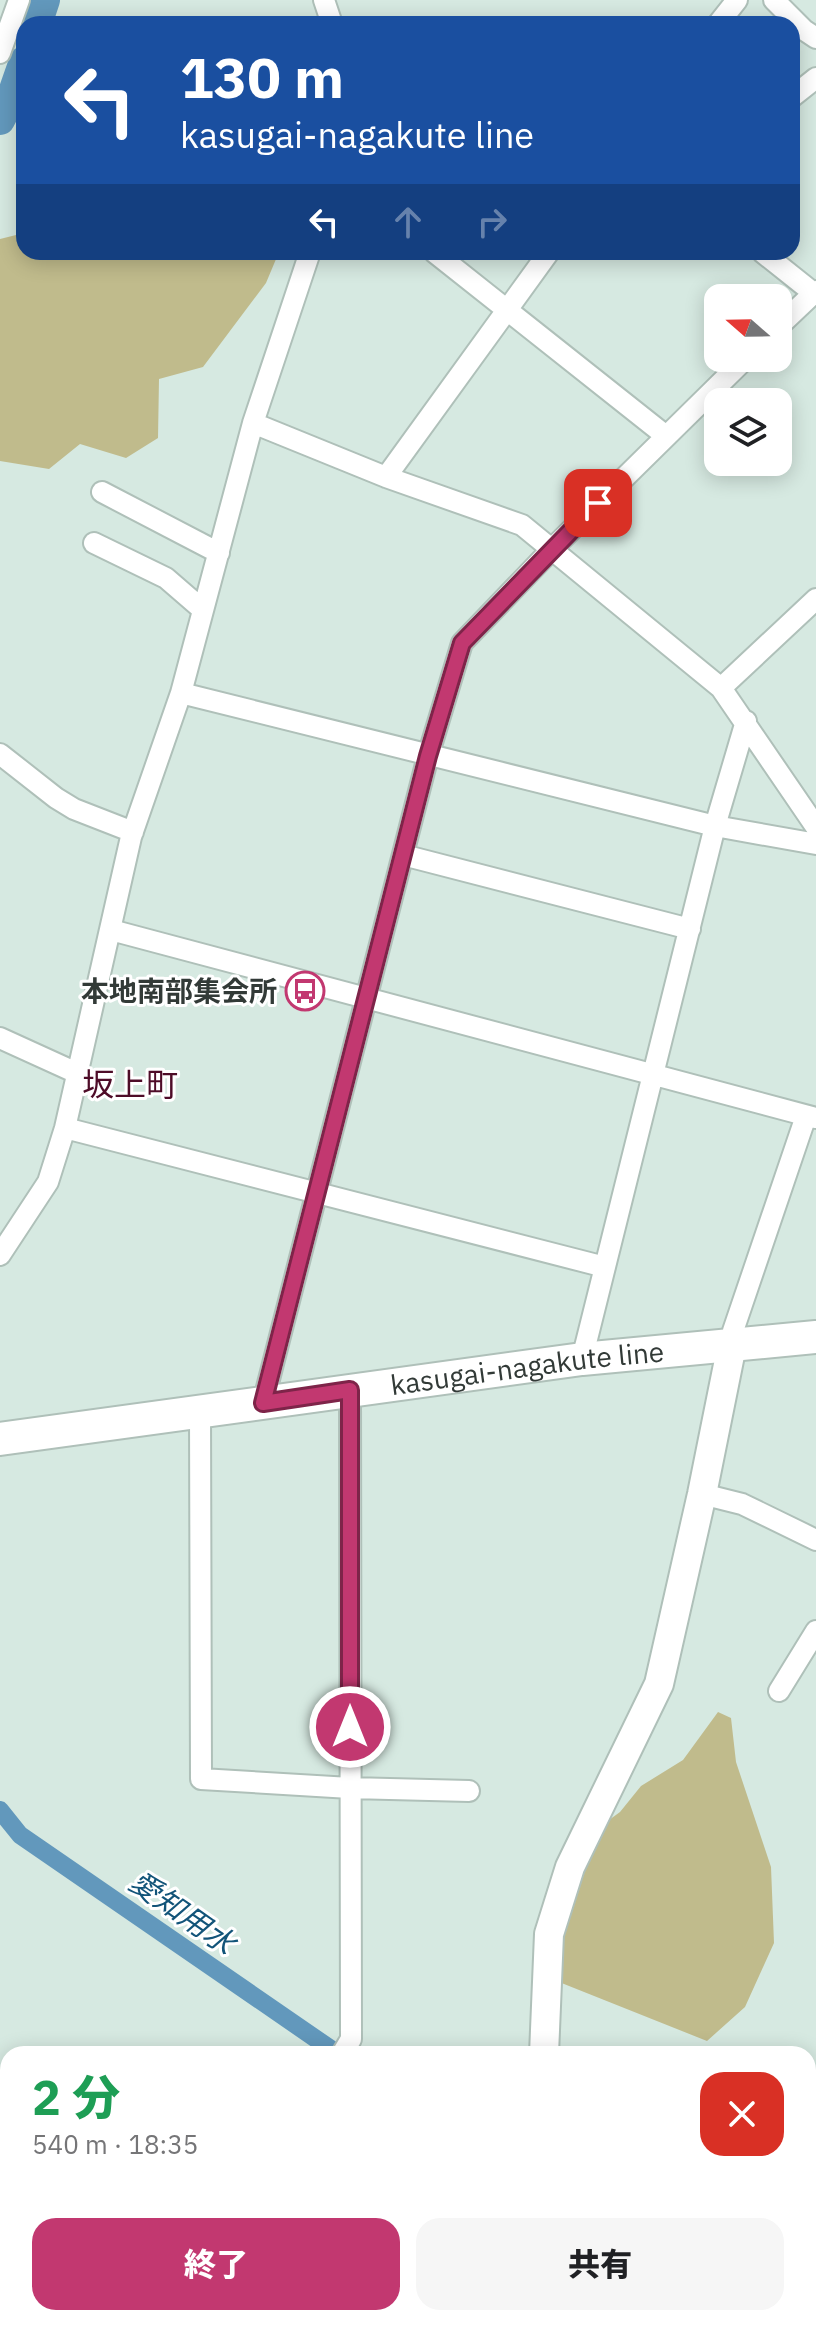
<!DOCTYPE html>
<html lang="ja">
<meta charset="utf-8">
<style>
:root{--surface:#fff;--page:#f6f6f6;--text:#202124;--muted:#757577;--accent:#c23870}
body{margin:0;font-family:"IBM Plex Sans","Noto Sans JP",sans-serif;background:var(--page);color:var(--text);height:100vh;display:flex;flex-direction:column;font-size:30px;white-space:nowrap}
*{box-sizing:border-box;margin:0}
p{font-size:26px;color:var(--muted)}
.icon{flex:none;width:44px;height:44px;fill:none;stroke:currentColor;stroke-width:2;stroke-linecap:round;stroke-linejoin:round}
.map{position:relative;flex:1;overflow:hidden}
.drawer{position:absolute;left:0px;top:2046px;width:816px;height:280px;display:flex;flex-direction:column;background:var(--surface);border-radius:24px 24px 0 0;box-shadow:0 4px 20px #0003}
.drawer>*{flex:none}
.banner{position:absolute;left:16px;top:16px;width:784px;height:244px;border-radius:24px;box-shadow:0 4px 20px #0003;background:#1a4fa0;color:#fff;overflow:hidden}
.needle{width:52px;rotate:290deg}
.controls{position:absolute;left:704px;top:284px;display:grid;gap:16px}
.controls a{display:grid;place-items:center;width:88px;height:88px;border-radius:16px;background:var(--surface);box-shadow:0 4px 20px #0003;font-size:40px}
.pin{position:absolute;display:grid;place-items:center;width:68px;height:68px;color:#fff;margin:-34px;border-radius:16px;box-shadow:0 4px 12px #0006}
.me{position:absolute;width:88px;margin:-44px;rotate:0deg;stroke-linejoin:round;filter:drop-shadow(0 0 6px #0008)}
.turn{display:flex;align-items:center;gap:28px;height:168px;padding:0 32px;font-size:36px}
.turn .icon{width:104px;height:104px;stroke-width:2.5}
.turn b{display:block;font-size:56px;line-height:68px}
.lanes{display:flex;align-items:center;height:76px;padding:0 32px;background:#0003;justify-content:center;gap:40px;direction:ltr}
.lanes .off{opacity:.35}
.round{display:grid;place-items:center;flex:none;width:84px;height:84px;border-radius:24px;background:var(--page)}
.head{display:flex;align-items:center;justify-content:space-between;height:136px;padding:0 32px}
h1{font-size:48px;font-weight:800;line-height:60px;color:#1e9e55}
.primary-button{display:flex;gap:16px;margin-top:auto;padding:16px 32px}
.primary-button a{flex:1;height:92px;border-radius:24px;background:var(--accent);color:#fff;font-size:32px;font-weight:800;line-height:92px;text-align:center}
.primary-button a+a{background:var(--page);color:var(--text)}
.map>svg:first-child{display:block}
</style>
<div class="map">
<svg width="816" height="2326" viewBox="0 0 816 2326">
<rect width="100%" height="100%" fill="#d6e9e1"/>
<!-- green -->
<path fill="#c0bb8c" d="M24,233V252H279L266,283L203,367L159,379L158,438L126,458L80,444L49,469L0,461V239Z
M718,1712L731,1718L736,1762L771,1867L774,1943L745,2007L707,2041L559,1982L558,1938L598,1828L620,1812L641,1786L683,1760Z"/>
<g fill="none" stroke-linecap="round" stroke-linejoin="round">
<!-- canal -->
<path stroke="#6298bc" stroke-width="18" d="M0,1810L20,1835L338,2054
M730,2318L743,2326"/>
<!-- river -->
<path stroke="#6298bc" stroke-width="30" d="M37,24L45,0
M0,120L10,101L24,61"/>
<!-- street casing -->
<g stroke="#afc0b9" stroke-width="24">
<path id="street" d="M324,0L332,24
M774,0L804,30L816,38
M718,24L737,0
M0,53L19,0
M792,97L816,78
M434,252L666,436
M762,252L816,295
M778,327L816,291
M253,423L386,477L522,525L721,688L816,827
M386,477L549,252
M102,492L219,553
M94,543L166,578L203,610
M721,688L816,599
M181,693L715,826L816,844
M0,754L56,798L74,809L133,832
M403,855L690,929
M111,930L816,1118
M0,1038L79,1074
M65,1128L605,1267
M0,1255L48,1182L65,1128L131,837L181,693L253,423L310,252
M732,1345L733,1331L806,1116
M582,1359L715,826L746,721
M263,1403L428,756L462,643L553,548L746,358
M200,1412L201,1779L350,1788L469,1791
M702,1494L742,1504L816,1540
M779,1691L816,1631
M342,2054L351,2039L350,1390
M808,2211H816
M658,2318L666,2326
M203,2326V2318"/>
</g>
<!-- secondary casing -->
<g stroke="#afc0b9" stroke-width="32">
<path id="secondary" d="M544,2054L549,1934L570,1867L659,1684L702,1494L732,1345
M543,2318V2326"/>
</g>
<!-- primary casing -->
<g stroke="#afc0b9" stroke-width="36">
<g id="primary">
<path id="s1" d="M0,1439L582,1359L816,1337"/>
</g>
</g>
<!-- street -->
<use href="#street" stroke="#fff" stroke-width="20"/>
<!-- secondary -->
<use href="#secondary" stroke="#fff" stroke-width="28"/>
<!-- primary -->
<use href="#primary" stroke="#fff" stroke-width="32"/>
</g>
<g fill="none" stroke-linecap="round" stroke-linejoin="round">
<!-- route casing -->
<g stroke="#7e2449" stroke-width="20">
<path id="route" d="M350,1727V1390L263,1403L428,756L462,643L598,503"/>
</g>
<!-- route -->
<use href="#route" stroke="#c23870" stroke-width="14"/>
</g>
<!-- icons -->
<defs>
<g id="bus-ring" transform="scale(2)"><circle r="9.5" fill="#fff" stroke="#c23870" stroke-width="1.5"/><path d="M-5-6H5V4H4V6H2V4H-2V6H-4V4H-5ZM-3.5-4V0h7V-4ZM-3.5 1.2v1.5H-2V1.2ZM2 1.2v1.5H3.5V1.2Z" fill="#c23870"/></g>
</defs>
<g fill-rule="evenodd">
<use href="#bus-ring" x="305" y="991"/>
</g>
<g text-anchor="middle" stroke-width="6" stroke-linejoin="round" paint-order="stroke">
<!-- poi labels -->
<g font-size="28" font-weight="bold" fill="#323a37" stroke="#fff" text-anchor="end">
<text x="277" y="1001">本地南部集会所</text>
</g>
<!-- street labels -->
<g font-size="28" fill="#323a37" stroke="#fff">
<text dy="10" stroke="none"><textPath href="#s1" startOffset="532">kasugai-nagakute line</textPath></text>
</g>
<!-- water labels -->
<g font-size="30" font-style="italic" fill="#125479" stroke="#fff">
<text transform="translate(182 1913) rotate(35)" y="10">愛知用水</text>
</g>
<!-- quarter labels -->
<g font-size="32" fill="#4e0c28" stroke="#fff">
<text x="130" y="1096">坂上町</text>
</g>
</g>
</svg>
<div class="controls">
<a><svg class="needle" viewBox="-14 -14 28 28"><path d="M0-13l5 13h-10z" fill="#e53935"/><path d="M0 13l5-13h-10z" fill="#757577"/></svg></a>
<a><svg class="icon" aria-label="layers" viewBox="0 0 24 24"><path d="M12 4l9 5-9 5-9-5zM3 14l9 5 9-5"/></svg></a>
</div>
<div class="pin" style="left:598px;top:503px;background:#d93025"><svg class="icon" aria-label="arrive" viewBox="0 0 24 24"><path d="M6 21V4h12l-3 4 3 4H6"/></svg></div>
<svg class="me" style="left:350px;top:1727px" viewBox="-20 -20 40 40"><circle r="17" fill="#c23870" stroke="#fff" stroke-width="3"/><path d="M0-11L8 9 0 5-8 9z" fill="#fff"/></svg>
<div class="banner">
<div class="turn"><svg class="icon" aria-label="left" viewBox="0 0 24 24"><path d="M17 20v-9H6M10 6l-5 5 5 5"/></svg><div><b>130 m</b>kasugai-nagakute line</div></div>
<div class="lanes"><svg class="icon" aria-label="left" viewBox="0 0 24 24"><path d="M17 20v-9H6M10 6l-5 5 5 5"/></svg><svg class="icon off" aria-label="ahead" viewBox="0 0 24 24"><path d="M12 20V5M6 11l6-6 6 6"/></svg><svg class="icon off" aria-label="right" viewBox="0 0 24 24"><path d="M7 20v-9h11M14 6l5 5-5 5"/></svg></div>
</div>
<section class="drawer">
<div class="head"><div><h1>2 分</h1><p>540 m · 18:35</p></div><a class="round" style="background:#d93025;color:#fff"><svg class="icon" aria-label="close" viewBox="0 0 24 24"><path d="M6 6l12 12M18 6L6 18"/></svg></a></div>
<div class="primary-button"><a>終了</a><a>共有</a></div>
</section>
</div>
